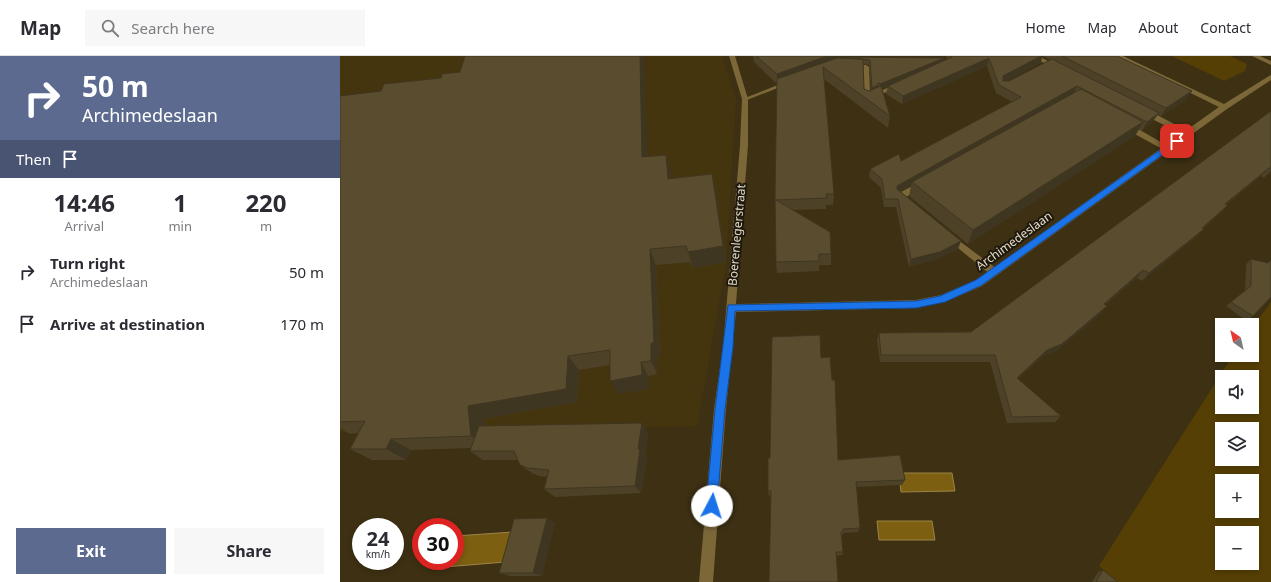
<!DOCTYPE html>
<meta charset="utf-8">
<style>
:root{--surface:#fff;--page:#f7f7f7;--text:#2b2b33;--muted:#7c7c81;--line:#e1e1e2;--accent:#5b6a8e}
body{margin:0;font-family:"Noto Sans",sans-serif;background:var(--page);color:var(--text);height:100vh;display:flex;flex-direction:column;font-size:15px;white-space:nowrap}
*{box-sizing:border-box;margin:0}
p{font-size:13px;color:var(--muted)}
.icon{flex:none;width:22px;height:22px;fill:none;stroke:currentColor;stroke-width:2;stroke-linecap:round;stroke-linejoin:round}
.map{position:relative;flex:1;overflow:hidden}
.drawer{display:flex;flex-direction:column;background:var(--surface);width:340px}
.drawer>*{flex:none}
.banner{background:#5b6a8e;color:#fff;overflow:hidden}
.needle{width:26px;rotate:326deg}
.buttons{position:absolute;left:875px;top:262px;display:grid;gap:8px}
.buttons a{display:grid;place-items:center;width:44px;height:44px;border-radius:0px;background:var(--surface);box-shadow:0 2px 6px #0003;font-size:20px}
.speed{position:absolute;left:12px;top:462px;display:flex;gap:8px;font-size:20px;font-weight:700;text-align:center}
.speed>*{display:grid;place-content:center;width:52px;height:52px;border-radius:50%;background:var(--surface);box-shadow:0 2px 6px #0003;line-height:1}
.speed small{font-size:10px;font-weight:400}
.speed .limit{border:6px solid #d22;background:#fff;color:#111}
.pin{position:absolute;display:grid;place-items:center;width:34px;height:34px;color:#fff;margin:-17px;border-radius:8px;box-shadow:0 2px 6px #0006}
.me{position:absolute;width:44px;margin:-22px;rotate:5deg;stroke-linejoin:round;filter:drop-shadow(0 0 3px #0008)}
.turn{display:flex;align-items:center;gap:14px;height:84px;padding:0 16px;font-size:18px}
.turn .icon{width:52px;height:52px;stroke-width:2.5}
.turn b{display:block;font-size:28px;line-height:34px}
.then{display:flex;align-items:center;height:38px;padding:0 16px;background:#0003;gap:8px;font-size:15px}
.eta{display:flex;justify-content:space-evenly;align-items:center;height:68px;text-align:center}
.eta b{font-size:24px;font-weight:700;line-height:28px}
.button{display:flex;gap:8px;margin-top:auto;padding:8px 16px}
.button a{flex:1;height:46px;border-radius:0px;background:var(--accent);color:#fff;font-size:16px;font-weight:700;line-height:46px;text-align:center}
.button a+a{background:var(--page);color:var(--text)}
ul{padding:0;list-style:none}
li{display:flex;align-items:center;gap:12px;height:52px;padding:0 16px}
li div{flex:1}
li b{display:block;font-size:15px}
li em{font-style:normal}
header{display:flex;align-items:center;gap:24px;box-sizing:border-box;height:56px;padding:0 20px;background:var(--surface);border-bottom:1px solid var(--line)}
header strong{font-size:19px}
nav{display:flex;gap:22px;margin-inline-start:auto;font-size:14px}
.search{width:280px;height:36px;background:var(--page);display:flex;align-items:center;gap:10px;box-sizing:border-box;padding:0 14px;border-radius:0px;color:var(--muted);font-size:15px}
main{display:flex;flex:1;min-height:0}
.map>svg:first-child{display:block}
</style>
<header>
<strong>Map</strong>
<div class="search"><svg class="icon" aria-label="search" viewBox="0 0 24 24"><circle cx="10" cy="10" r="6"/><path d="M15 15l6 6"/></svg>Search here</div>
<nav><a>Home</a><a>Map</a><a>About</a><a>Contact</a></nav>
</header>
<main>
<section class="drawer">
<div class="banner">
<div class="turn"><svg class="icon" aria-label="right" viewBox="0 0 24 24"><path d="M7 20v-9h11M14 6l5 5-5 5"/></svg><div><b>50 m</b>Archimedeslaan</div></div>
<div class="then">Then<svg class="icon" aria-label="arrive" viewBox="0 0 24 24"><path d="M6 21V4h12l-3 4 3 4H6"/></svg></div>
</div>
<div class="eta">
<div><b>14:46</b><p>Arrival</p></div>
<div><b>1</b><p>min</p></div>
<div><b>220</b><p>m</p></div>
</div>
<ul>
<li><svg class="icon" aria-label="right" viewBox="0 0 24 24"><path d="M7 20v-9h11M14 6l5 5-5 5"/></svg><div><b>Turn right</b><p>Archimedeslaan</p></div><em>50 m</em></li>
<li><svg class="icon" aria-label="arrive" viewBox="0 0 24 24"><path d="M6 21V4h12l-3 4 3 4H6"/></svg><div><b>Arrive at destination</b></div><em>170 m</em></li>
</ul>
<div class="button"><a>Exit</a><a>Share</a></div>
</section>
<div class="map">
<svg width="931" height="526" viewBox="0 0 931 526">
<rect width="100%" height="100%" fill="#3d3013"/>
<!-- built -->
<path fill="#45350f" d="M0,0H382L396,43L386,208L357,370L0,377Z"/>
<!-- green -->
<path fill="#553f04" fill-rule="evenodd" d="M832,0H890L907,8L905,15L884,25Z
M931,246V526H778L759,510L893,299H912V272ZM882,321H912V351H882ZM882,373H912V403H882ZM882,425H912V455H882ZM882,477H912V507H882Z"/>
<!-- water -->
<path fill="#7d5f11" stroke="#9c8449" d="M559,417H612L615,435L561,436Z
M537,465H592L595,484H539Z
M173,476L166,506L104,511L105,505H115V480Z"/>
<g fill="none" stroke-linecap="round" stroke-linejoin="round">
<!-- service -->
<path fill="#7c6738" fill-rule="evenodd" d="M691,0H699L722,13L717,14Z
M509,8L526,9L529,11L530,39L557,28L562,29L529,44H525L523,13L507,11V9Z
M448,25L453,26L407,44L402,43Z
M802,54H808L851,77L850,79H844L802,58Z
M782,67H788L831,92L830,94H824L782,71Z
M582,125L586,128L585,130L566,141L570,146L569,148H563L556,140L557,138Z
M610,178L657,213L659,216L657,219H651L607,183L606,181L607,179Z"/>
<!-- minor -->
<path fill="#7c6738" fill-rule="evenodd" d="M389,0H395L408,43V89L396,248L576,244L601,239L636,224L879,51L775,0H783L884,48L929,20L931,19V24L887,53L642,230L605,246L576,252L396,256L386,353L373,526H359L374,353L383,291L400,89L402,43Z
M912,0H920L931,5V9Z"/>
</g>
<!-- wall -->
<path fill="#4d4228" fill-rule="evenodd" d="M413,0H495V3L497,2V1L604,2L603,5L606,4L607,0H777L846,44L821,60L818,58L813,65L802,75L799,73L795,80L628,188L569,140L571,130L560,136L618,193L597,203L569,211L556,151H544L541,132L529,121L530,113L561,105L672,46L656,37L647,10L562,48L546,38L548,30L542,32L550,60L548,72L484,23L494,138L493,149H486V153L454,154L491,198V209H479V215L437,217L436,206L437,28L414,6ZM703,0L711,4L669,25H667L700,7ZM523,8L529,9L531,34L529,35L524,33Z
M0,40L307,101L331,116V122L372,118L376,134L386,206L353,212L350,206L316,209L320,301L317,302V318L308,320L309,333L279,338L270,309L239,314L237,346L144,363L145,370L308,377L305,400L307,402L301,437L215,441L204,433L207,421L199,420L192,417L180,409L178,404H143L130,395L131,392L71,394L66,404H32L10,393L18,377L10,378L0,372Z
M931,55V116L924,122L921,120L886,149H888L880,158L863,173H864L856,181L802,225L797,222L765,249L761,258L716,295L702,301L678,323L721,360L715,366L667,367L650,306H540L537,284L539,277L631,276Z
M911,203L913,260L907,265L886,250L905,234L906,208Z
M481,302L498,404L565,424L562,429L517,431L520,472L518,476L503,477L502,480L503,496L502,499L496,500L431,440H429L428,435L430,402Z
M207,462L215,467L202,520H170L159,517Z
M763,514L778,526H752L758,516Z"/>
<!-- shaded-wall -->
<path fill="#3f3621" d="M300,0H304L308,118L302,101Z
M487,0H495V7L437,28V18Z
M701,0H703L700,7L660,29L663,20Z
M604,2L603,7L539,33L540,28Z
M649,2L647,10L562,48L563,40Z
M538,29V34L531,37L532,32Z
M737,30L733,39L572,126L571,130L555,139L557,130Z
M852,35L846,44L821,60L826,52Z
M819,57L813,65L802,75L807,66Z
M803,66L795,80L628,188L633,174Z
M326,99L331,116L333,139L328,123Z
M929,112L921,120L877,156L885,148Z
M931,114V116L924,122Z
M372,118L376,134L386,206L353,212L348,196Z
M888,149L880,158L854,180L862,172Z
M864,173L856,181L802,225L809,217Z
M621,185L618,193L597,203L569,211L571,203Z
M310,193L316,209L320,301L317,302V318L311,305Z
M803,214L797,222L757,255L764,248Z
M767,250L761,258L716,295L702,301L672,328L677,322L707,294Z
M228,300L239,314L237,346L144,363L147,391L131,380L128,350Z
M301,306L308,320L309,333L279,338L270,325Z
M302,367L308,377L305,400L307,402L301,437L295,430L298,393Z
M51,383L71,394L66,404L46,393Z
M207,462L215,467L202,520L193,517Z"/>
<!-- building -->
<path fill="#5a4d2f" stroke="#3f3621" d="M125,0H300L302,101L326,99L328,123L372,118L383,190L348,196L346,190L310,193L314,286L311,288V305L301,306L302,319L270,325V294L228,300L226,333L128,350L131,380L51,383L46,393H10L25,365L0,366V40L41,35L44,28L101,22L102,18L120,16Z
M416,0H487L437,18Z
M610,0H701L663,20V25H669L712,3L819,57L807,66L737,30L557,130V133L621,185L600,196L571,203L558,143H545L542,123L530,113L559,98L561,105L681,41L659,29L649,2L563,40L548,30L612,1Z
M722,0H777L852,35L826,52Z
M497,1L604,2L540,28L538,27V29L532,32L530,4Z
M497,2L523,3L524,33L529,35L541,30L550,60L483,11L494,138H486L487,142L436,144L490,176L491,198H479V205L436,206L435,137L437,23Z
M741,33L803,66L633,174L572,126Z
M931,55V112H929L885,148L888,149L862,172L864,173L809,217L803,214L764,248L767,250L722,288L707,294L677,322L721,360L672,361L655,299H541L539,277L631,276Z
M911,203L928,207L931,204V241L913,260L891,246L911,230Z
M480,279L481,302L490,301L492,324H495L498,404L560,399L565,424L516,426L520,472L503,473V475L501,476L503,496H496L498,526H429L431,435H428V402H430L432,281Z
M302,367L298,393H300L295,430L204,433L209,414L188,412L180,409L174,395H130L139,370Z
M207,462L193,517H159L174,463Z
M763,514L778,526H756Z"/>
<!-- route -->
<path fill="#1a73e8" stroke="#114b97" d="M837,82L841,85L840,86L642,229L605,246L576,252L395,255L393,291L385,353L377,450L376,454L372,456L368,454L366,450L375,353L388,249L576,245L600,240L636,224Z"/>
<g text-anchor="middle" stroke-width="4" stroke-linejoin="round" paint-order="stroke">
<!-- street labels -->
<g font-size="12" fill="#e4dccb" stroke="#1f190d">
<text transform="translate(397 179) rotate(-85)" y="4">Boerenlegerstraat</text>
<text transform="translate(674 185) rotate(-36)" y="4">Archimedeslaan</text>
</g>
</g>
</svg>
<div class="buttons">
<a><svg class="needle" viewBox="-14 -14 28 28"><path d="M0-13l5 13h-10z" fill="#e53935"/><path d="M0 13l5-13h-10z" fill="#7c7c81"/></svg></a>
<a><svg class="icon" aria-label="sound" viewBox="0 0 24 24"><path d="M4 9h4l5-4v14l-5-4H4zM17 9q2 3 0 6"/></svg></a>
<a><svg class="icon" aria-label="layers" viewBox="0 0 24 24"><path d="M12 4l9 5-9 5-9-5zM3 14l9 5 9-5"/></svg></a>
<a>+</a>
<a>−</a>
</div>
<div class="speed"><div>24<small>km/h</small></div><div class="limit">30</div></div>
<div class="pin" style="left:837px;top:85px;background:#d93025"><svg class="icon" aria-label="arrive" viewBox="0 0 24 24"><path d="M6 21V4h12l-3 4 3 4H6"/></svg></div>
<svg class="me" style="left:372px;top:450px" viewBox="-20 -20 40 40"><circle r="19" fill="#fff"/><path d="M0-13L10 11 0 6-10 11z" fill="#1a73e8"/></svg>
</div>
</main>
